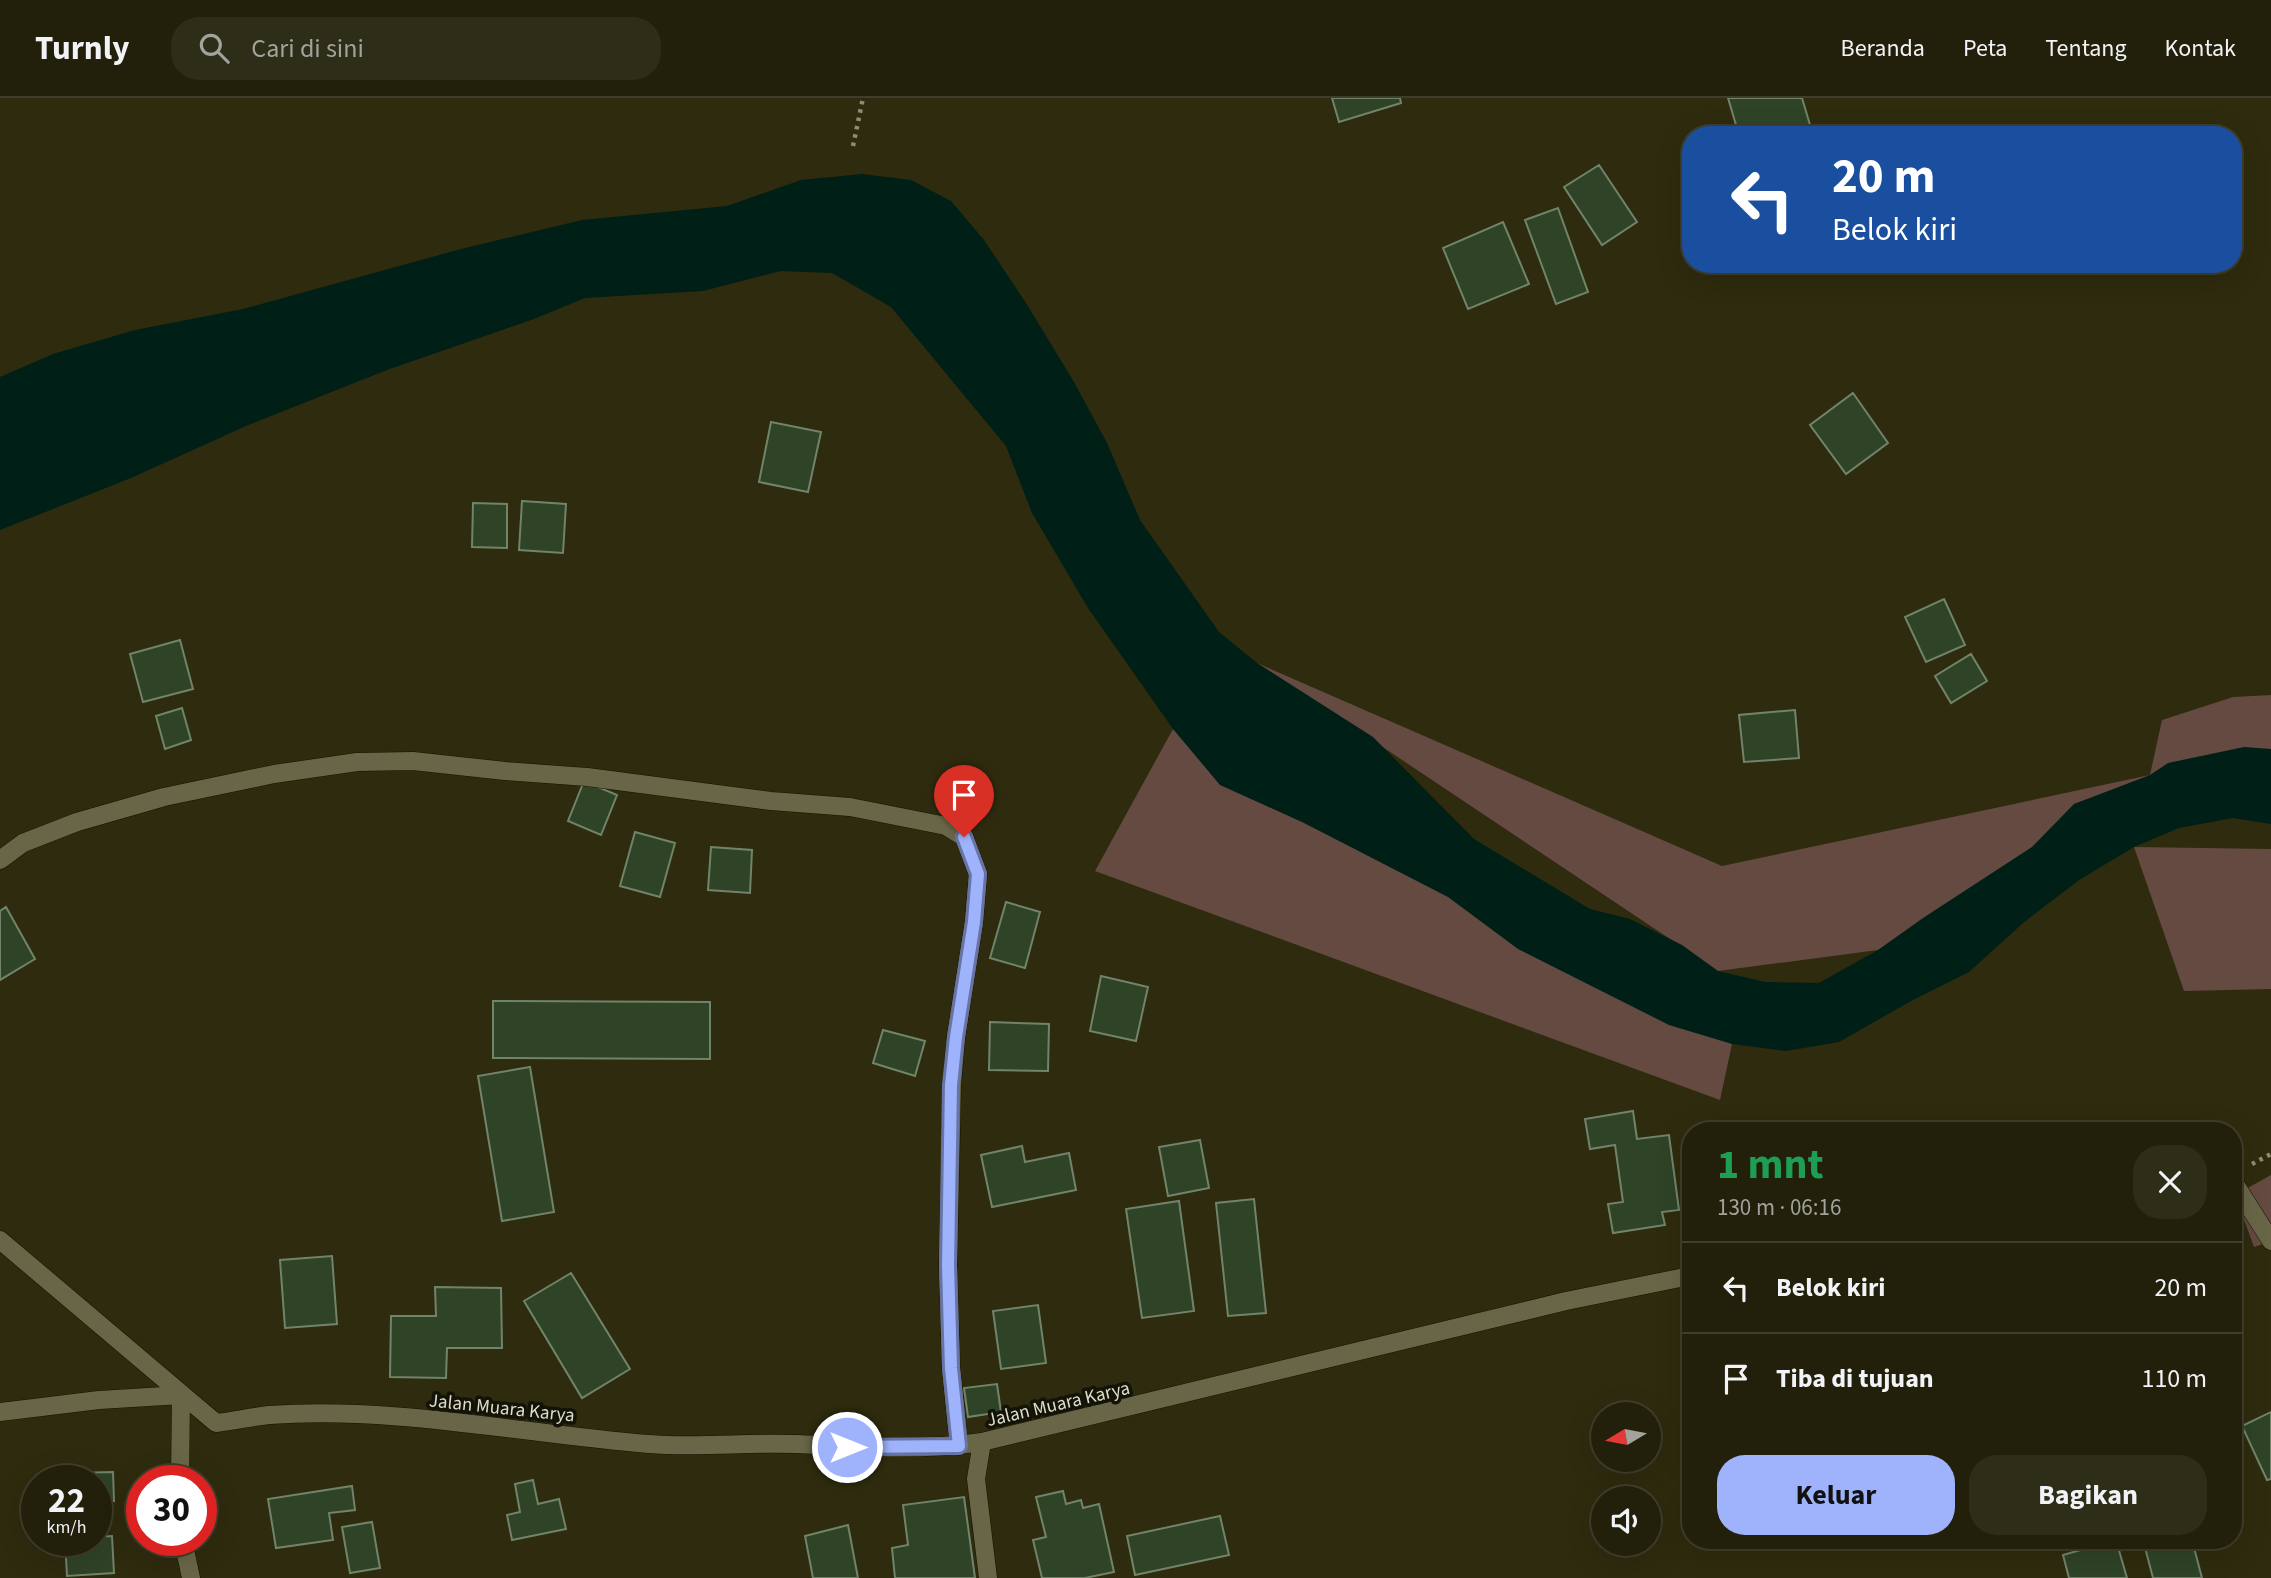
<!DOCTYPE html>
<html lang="id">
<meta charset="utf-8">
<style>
:root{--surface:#22200a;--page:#2e2d18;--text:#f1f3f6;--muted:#a2a39c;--line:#3f3e2b;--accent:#9fb3fd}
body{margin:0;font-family:"Source Sans 3",sans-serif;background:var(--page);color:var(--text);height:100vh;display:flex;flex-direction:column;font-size:26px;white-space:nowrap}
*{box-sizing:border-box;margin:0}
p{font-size:23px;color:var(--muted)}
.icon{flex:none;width:38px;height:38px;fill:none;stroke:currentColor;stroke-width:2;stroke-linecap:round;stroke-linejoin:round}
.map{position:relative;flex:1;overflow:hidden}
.drawer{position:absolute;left:1682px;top:1024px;width:560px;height:427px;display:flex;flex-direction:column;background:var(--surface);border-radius:28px;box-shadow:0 7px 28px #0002,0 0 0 2px var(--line)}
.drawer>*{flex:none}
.hud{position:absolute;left:1682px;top:28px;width:560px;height:147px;border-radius:28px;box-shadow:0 7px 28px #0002,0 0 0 2px var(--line);background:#1a4fa0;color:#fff;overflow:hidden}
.needle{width:46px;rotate:260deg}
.controls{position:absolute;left:1591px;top:1304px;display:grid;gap:14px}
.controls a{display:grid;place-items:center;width:70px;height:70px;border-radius:50%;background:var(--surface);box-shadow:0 7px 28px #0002,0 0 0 2px var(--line);font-size:35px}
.speed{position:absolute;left:21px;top:1367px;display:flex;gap:14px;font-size:35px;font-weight:700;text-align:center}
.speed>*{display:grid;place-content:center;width:91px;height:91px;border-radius:50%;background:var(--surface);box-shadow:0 7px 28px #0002,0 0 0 2px var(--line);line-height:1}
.speed small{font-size:18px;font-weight:400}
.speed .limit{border:10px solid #d22;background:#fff;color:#111}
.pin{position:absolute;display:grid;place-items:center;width:60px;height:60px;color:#fff;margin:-72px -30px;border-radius:50% 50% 50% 0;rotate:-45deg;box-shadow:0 0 7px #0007}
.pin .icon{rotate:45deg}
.me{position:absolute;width:77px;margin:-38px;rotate:90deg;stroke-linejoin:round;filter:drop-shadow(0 0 5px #0008)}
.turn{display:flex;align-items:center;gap:24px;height:147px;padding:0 35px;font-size:32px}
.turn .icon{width:91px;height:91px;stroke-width:2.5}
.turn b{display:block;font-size:49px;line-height:60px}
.round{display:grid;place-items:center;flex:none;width:74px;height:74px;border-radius:28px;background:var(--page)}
.head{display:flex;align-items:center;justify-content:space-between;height:119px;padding:0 35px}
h1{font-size:42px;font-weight:700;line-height:52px;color:#1e9e55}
.button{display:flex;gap:14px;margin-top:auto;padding:14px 35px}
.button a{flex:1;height:80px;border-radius:28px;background:var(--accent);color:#111;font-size:28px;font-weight:700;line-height:80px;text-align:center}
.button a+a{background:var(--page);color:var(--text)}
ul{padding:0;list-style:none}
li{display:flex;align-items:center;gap:21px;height:91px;padding:0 35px;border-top:2px solid var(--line)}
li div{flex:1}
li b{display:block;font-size:26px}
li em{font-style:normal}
header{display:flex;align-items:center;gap:42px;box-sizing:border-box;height:98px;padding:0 35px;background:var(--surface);border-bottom:2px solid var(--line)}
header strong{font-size:33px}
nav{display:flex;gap:38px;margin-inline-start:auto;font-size:24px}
.search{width:490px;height:63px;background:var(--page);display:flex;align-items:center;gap:18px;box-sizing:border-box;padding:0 24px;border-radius:28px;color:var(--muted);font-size:26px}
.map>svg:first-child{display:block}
</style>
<header>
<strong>Turnly</strong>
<div class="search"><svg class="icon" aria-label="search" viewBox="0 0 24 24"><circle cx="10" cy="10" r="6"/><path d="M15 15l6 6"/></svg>Cari di sini</div>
<nav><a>Beranda</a><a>Peta</a><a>Tentang</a><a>Kontak</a></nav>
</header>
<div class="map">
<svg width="2271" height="1480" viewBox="0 0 2271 1480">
<rect width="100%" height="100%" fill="#2e2b0e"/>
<!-- green -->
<path fill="#654a42" d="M1257,565L1722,768L2150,677L2162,622L2233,599L2271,597V688L1878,852L1718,873Z
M1173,631L1732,946L1720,1002L1095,773Z
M2134,749L2271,751V891L2184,893Z
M2271,1077V1143L2254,1149L2235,1097Z"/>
<!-- water -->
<path fill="#001f16" d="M862,76L911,82L951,103L984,142L1026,205L1074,284L1107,345L1140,422L1219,534L1257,565L1373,639L1474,741L1590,811L1630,821L1682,847L1718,873L1765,884L1819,885L1878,852L1923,820L2032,749L2074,706L2150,677L2168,665L2244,649L2271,651V726L2233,720L2179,730L2134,749L2079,782L2023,825L1969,874L1911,903L1839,944L1786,953L1732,946L1669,927L1518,851L1448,799L1304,725L1220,687L1173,631L1088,510L1032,415L1006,348L891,209L832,175L781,173L703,193L585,200L534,221L387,272L246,328L131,380L0,432V279L53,256L135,232L243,211L461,151L582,122L727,108L801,82Z"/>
<!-- building -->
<path fill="#2f4327" stroke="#71846a" stroke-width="2" d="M1332,0H1400L1401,5L1339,24Z
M1728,0H1802L1813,37H1739Z
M1599,67L1637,124L1602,147L1564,89Z
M1558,110L1588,194L1556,206L1525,122Z
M1503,124L1529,186L1468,211L1443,150Z
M1853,295L1888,345L1846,376L1810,327Z
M771,324L821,334L808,394L759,384Z
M522,403L566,406L563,455L519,452Z
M473,405L507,406V450L472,449Z
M1944,501L1965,547L1926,564L1905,519Z
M180,542L193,591L143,604L130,556Z
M1971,556L1987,583L1951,605L1935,578Z
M182,610L191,642L165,651L156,618Z
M1795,612L1799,660L1744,664L1739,617Z
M584,683L617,697L601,737L568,723Z
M635,734L675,745L660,799L620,788Z
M711,749L752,752L750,795L708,792Z
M1006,804L1040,814L1025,870L990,860Z
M6,809L35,861L0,882V813Z
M1101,878L1148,889L1136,943L1090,933Z
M493,903L710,904V961L493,960Z
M990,924L1049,926L1048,973L989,972Z
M883,932L925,943L915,978L873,965Z
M530,969L554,1114L502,1123L478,978Z
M1633,1013L1637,1041L1669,1037L1679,1112L1662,1114L1665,1127L1613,1135L1608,1106L1623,1104L1615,1047L1590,1051L1585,1021Z
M1200,1042L1209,1090L1168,1098L1159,1049Z
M1022,1048L1025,1064L1069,1055L1076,1092L992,1109L981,1057Z
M1254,1101L1266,1215L1228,1218L1216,1105Z
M1179,1103L1194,1213L1142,1220L1126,1111Z
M332,1158L337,1226L285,1230L280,1162Z
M571,1175L630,1271L582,1300L524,1203Z
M435,1189L501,1190L502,1250H447L446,1280L390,1279L391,1218H436Z
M1038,1207L1046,1265L1001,1271L993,1213Z
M997,1286L1001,1314L968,1319L964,1290Z
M2271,1314V1381L2267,1382L2242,1328Z
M113,1374L114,1403L96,1404V1382H73L72,1375Z
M533,1382L538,1406L559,1401L566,1431L512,1442L507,1417L520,1414L515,1386Z
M352,1388L355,1412L329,1415L333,1442L276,1450L268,1401Z
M1063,1393L1066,1406L1081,1402L1083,1410L1099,1406L1114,1474L1085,1480H1042L1033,1442L1046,1439L1036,1399Z
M964,1399L975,1480H895L892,1450L908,1447L903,1407Z
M1220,1418L1229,1457L1135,1477L1127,1438Z
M372,1424L380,1470L350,1475L342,1429Z
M848,1427L858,1480H813L805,1438Z
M112,1438L114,1475L67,1478L65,1442H96V1439Z
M2071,1442H2091L2074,1450Z
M2116,1442L2127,1480H2069L2063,1457Z
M2143,1442H2192L2202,1480H2153Z"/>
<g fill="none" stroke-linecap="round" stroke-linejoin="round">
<!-- minor casing -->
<g stroke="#171300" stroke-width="19">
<path id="minor" d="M0,762L23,745L77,724L164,699L274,676L357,664L413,663L505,673L587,679L771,703L850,709L946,728L964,739L978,776L974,824L956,939L952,987L948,1167L951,1270L959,1348
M2233,1083L2271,1143
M0,1142L216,1325C234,1323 251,1319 269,1317C396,1308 523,1336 649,1346C698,1350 748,1344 797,1346C858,1349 922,1353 982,1344L1566,1203L1690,1178
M0,1314L99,1302L181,1297
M982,1344L976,1381L988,1480
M180,1382L181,1297
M183,1442L191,1480"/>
</g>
<!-- path -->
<path stroke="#8e8c76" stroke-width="4.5" stroke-dasharray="3.5 5" stroke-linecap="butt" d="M853,48L863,0
M2252,1066L2271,1056"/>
<!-- minor -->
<use href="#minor" stroke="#696648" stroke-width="18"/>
</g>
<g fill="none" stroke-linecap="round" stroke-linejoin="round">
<!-- route casing -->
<g stroke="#6774a4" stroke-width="18">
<path id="route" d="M847,1349L959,1348L951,1270L948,1167L951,987L956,939L974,824L978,776L964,739"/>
</g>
<!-- route -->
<use href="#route" stroke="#9fb3fd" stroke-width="12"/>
</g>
<g text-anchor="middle" stroke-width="7" stroke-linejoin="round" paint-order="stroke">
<!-- street labels -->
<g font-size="19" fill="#deddcc" stroke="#141307">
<text transform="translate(1058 1305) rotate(-13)" y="7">Jalan Muara Karya</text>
<text transform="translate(502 1309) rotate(6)" y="7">Jalan Muara Karya</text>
</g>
</g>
</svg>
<div class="controls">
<a><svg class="needle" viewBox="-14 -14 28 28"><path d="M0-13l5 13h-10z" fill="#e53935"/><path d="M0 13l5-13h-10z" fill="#a2a39c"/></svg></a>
<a><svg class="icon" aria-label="sound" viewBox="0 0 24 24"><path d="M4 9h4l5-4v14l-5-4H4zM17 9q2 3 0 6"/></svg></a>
</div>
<div class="speed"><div>22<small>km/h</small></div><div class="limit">30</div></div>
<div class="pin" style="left:964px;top:739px;background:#d93025"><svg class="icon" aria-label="arrive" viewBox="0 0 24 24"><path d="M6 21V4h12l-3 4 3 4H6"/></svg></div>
<svg class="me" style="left:847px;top:1349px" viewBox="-20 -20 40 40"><circle r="17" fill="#9fb3fd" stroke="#fff" stroke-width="3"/><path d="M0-11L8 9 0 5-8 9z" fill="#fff"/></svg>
<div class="hud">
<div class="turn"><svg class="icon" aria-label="left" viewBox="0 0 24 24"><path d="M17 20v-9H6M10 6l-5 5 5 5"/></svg><div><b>20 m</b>Belok kiri</div></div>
</div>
<section class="drawer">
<div class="head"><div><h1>1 mnt</h1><p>130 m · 06:16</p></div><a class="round"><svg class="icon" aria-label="close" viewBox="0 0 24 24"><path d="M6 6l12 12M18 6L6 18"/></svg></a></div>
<ul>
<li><svg class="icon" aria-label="left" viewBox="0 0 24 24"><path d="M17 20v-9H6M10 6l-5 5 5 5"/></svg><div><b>Belok kiri</b></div><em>20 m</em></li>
<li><svg class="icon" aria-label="arrive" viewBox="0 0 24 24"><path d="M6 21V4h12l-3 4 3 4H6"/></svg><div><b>Tiba di tujuan</b></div><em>110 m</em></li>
</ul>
<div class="button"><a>Keluar</a><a>Bagikan</a></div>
</section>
</div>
